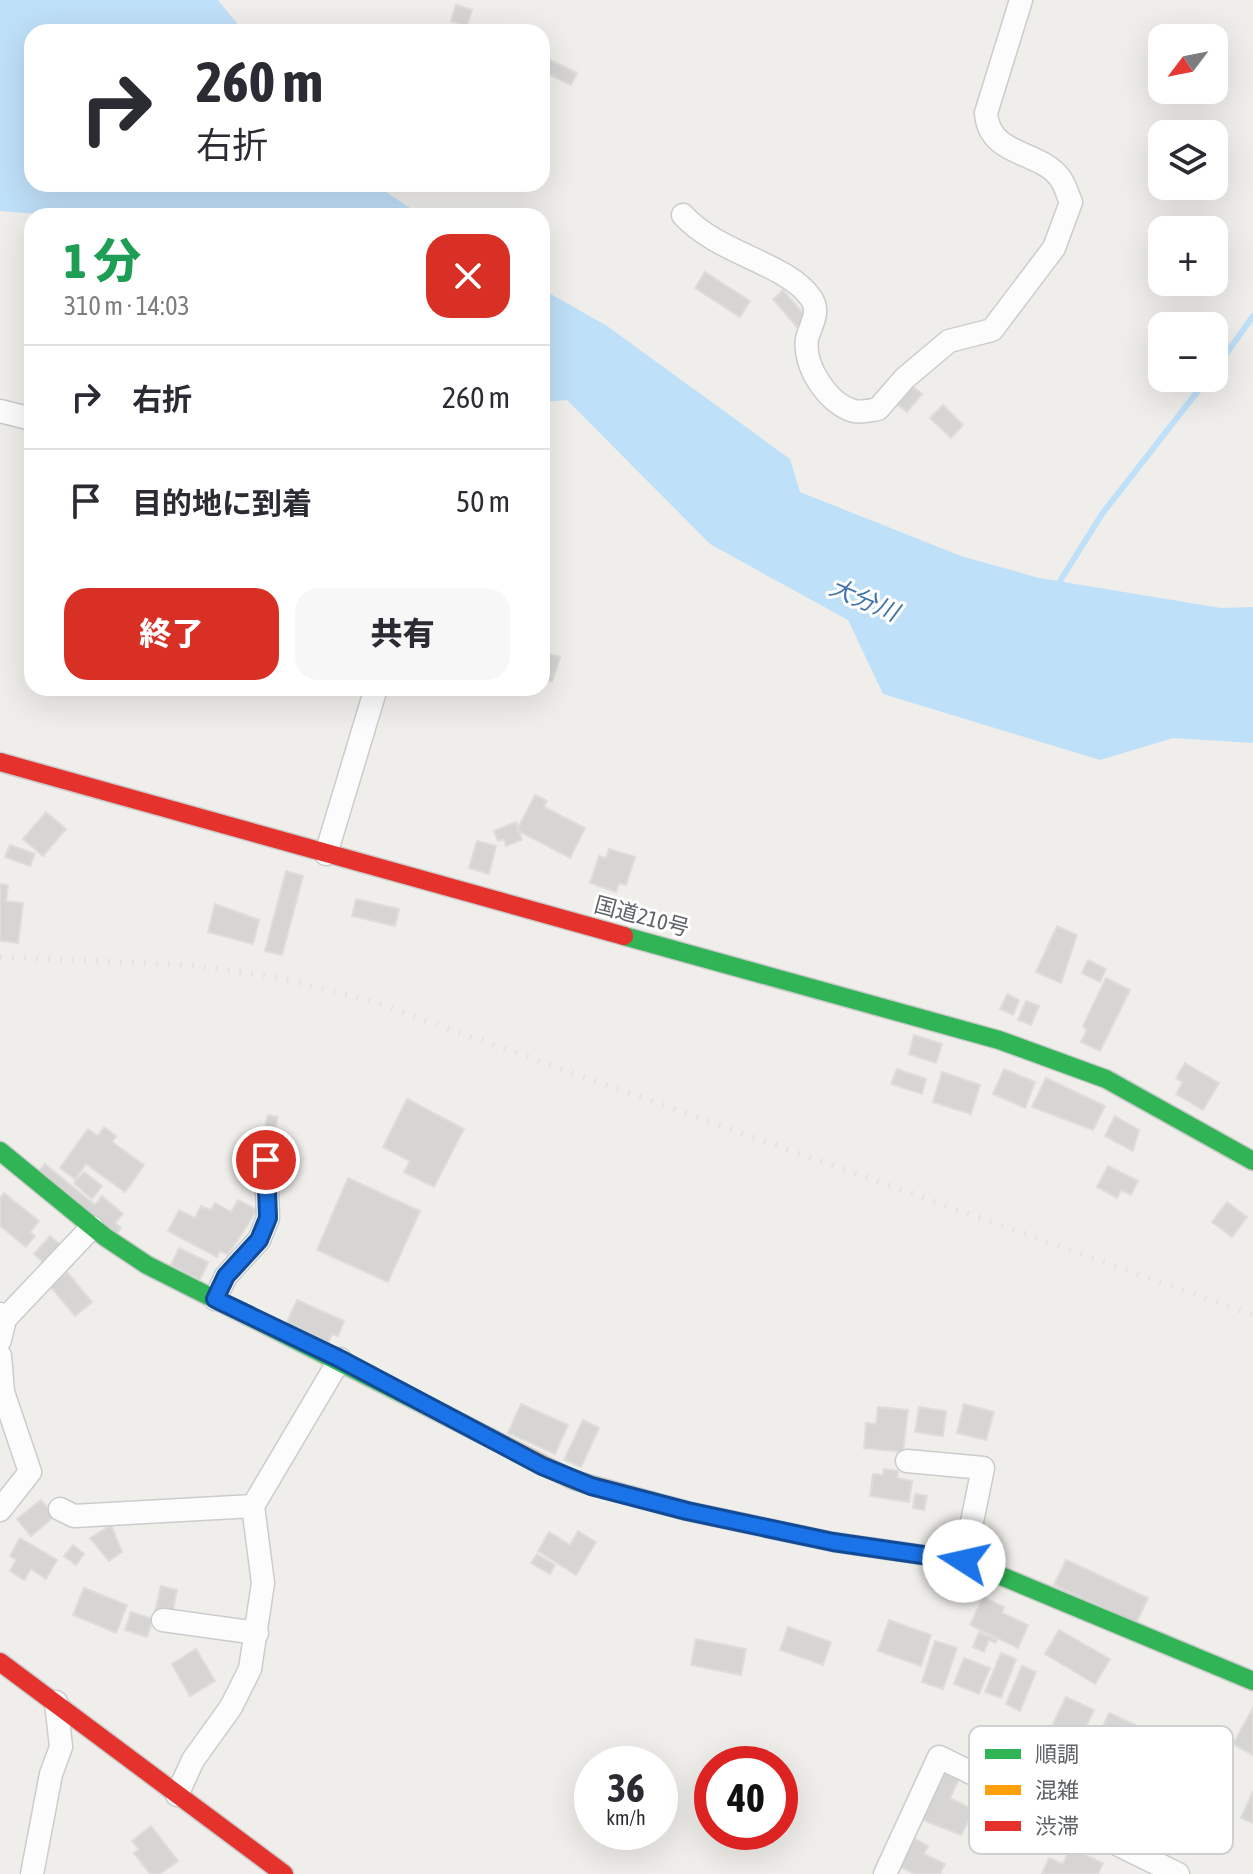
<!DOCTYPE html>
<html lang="ja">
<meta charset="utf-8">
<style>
:root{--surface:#fff;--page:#f7f7f7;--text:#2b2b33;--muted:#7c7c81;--line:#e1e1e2;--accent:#d93025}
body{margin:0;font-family:"Asap Condensed","Noto Sans JP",sans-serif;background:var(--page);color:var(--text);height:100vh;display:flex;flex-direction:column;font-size:30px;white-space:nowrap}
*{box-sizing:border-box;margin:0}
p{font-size:26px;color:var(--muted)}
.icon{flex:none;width:44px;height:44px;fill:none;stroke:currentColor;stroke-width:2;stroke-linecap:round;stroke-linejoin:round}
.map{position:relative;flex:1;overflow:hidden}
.details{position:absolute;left:24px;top:208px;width:526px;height:488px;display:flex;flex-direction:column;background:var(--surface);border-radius:24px;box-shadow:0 8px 32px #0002}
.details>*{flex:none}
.hud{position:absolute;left:24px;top:24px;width:526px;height:168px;border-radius:24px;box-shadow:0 8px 32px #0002;background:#fff;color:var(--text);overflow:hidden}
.needle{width:52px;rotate:238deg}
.tools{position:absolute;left:1148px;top:24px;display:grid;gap:16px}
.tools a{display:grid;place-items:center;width:80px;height:80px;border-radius:16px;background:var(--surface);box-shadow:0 8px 32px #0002;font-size:40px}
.speed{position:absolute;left:574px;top:1746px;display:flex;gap:16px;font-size:40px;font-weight:700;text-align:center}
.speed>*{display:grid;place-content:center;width:104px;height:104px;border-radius:50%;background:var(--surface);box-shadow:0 8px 32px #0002;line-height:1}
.speed small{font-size:20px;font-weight:400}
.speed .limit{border:12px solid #d22;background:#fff;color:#111}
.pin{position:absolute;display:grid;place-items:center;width:68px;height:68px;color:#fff;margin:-34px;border:4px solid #fff;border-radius:50%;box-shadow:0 2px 8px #0007}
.me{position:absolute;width:88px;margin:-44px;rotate:280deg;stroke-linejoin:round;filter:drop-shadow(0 0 6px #0008)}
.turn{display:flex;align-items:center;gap:28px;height:168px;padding:0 40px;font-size:36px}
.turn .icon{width:104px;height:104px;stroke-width:2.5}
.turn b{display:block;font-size:56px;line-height:68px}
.round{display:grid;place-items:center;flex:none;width:84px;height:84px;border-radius:24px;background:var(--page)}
.head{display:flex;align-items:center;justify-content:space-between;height:136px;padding:0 40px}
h1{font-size:48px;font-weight:800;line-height:60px;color:#1e9e55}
.button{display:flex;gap:16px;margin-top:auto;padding:16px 40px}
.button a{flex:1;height:92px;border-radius:24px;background:var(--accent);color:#fff;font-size:32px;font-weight:800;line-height:92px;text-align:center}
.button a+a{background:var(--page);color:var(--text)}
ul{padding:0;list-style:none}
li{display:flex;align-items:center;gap:24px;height:104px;padding:0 40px;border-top:2px solid var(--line)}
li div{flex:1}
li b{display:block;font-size:30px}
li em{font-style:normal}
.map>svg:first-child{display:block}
</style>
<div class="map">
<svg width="1253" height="1874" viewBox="0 0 1253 1874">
<rect width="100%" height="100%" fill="#efeeea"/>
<!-- water -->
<path fill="#bfe0f9" d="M0,0H218L244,32H32V184H374L422,216H60L0,211Z
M542,289L607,326L790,459L800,492L961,556L1039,578L1221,608L1253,607V743L1173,738L1100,760L883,694L848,620L710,544L567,400L542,402Z"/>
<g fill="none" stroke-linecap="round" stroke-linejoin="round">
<!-- stream -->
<path stroke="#bfe0f9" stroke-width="6" d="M1214,371L1253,316
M1055,589L1102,514L1208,378"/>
</g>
<!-- building -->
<path fill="#d6d5d3" stroke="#deddd9" stroke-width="2" d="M456,5L472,10L467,26L451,21Z
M542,56L577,73L571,85L542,71Z
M705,272L750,301L740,317L695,288Z
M783,290L807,318L797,327L773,299Z
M911,385L922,394L907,412L896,403Z
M943,405L963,425L951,438L930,418Z
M542,652L560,657L552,682L542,679Z
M535,795L547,801L544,807L585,828L570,858L517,830Z
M46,812L66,829L43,856L23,839Z
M516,822L522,840L506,846L504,839L498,841L494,831Z
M477,841L496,846L489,874L469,868Z
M10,845L35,854L30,866L5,857Z
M609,849L635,857L626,885L619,883L616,892L590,883L599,856L606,858Z
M286,871L303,876L282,955L265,951Z
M0,884L8,885L6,901L23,903L18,943L0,941Z
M356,899L399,909L395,926L352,916Z
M215,904L259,920L253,944L208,932Z
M1057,926L1077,935L1061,983L1036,972Z
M1088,960L1106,969L1100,982L1082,973Z
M1106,978L1130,990L1100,1051L1081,1042L1087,1030L1083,1026Z
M1007,994L1019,1000L1013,1015L1000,1009Z
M1026,1001L1039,1006L1031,1025L1018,1020Z
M914,1035L942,1044L936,1063L909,1054Z
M1185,1063L1219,1083L1203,1110L1176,1094L1183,1082L1176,1078Z
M897,1069L926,1079L922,1094L891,1084Z
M1004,1069L1035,1082L1025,1108L993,1094Z
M942,1072L980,1085L971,1114L933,1102Z
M1046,1078L1105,1106L1093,1130L1032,1107Z
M407,1099L464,1129L434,1187L404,1172L410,1161L383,1147Z
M268,1115L278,1117L271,1148L261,1145Z
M1115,1116L1139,1130L1133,1151L1105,1136Z
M104,1127L116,1136L112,1142L144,1165L125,1192L86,1164L75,1179L60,1168L88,1129L98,1136Z
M45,1164L95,1205L102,1196L123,1214L115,1223L121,1228L116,1235L39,1171Z
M1108,1166L1138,1181L1131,1195L1121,1190L1117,1198L1097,1187Z
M84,1172L102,1186L92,1199L74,1183Z
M348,1178L420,1211L388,1282L317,1250Z
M4,1193L39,1221L30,1232L35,1236L26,1247L0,1226V1198Z
M238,1200L257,1210L228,1255L220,1251L217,1257L168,1231L179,1210L195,1218L201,1206L211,1210L215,1203L231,1212Z
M1227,1202L1247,1217L1232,1237L1212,1222Z
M50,1236L62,1246L46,1265L34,1254Z
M179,1248L208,1262L200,1280L171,1265Z
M67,1272L92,1302L75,1316L50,1286Z
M297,1300L344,1321L338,1336L332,1334L328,1343L286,1324Z
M521,1404L568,1425L555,1454L508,1433Z
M964,1404L994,1412L986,1440L957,1433Z
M878,1407L908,1410L903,1452L864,1448L866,1423L876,1424Z
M919,1407L946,1411L943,1436L915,1432Z
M583,1420L599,1428L581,1467L564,1460Z
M884,1469L898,1471L897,1478L912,1481L909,1502L870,1496L873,1474L883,1475Z
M915,1494L927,1496L924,1510L913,1508Z
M41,1500L55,1516L31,1536L17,1519Z
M111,1525L122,1552L109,1561L90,1538Z
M578,1531L596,1542L576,1575L538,1551L549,1532L570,1545Z
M20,1538L57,1560L46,1579L31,1569L24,1580L10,1571L16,1560L10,1556Z
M73,1545L84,1554L76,1565L64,1556Z
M537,1554L555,1565L550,1574L531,1563Z
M1066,1560L1148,1598L1136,1623L1054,1585Z
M161,1586L177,1590L172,1615L155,1612Z
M84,1588L127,1605L116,1633L73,1615Z
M983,1597L1004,1607L1002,1613L1028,1625L1018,1648L970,1625Z
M131,1612L153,1619L147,1637L125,1630Z
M889,1620L931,1635L921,1666L878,1651Z
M788,1627L831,1642L823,1665L780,1650Z
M1059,1630L1110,1659L1095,1684L1045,1654Z
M979,1632L997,1640L995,1643L989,1640L984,1652L973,1647Z
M696,1639L746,1649L741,1675L691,1665Z
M935,1641L957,1648L943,1689L922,1682Z
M196,1649L215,1681L190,1696L172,1664Z
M1001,1653L1016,1659L1001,1698L985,1692Z
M964,1658L990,1668L979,1694L954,1684Z
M1022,1666L1036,1672L1020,1711L1006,1704Z
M1066,1697L1094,1710L1080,1739L1052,1726Z
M1253,1708V1755L1233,1744Z
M1109,1713L1142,1728L1131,1753L1098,1737Z
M941,1771L959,1779L950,1798L974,1810L961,1835L918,1818Z
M1253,1791V1823L1241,1818Z
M151,1826L178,1861L160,1874H150L134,1853L139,1849L132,1841Z
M912,1837L928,1846L924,1854L945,1864L940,1874H915L897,1865Z
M1070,1848L1103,1863L1098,1874H1042L1049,1858L1063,1864Z"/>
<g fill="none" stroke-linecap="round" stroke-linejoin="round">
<!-- street casing -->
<g stroke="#cbcccc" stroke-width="25">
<path id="street" d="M683,215C718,254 787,263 811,298C821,313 810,325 807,339C803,366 828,404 854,411C861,413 871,410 878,409L905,378L949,341L992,330L1054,248L1071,202C1067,194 1065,184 1060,178C1040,150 989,157 986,113L1021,0
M0,411L32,419
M326,854L376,688
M215,1299L226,1276L259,1240L268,1218L266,1160
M0,1314L5,1319L92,1227
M0,1340L5,1319
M0,1356L3,1392L30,1472L0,1510
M907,1461L983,1468L964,1561
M60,1509L74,1516L253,1506
M163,1620L257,1633
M177,1795L193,1760L231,1707L250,1669L263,1583L253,1506L340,1359
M32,1874L51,1774L61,1747L56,1702
M885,1874L939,1757L1178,1874"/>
</g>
<!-- fast casing -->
<g stroke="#cacacb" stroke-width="21">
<path id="fast" d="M624,936L999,1040L1106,1079L1253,1161
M0,1151L105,1237L147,1265L494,1440
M994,1573L1253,1681"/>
</g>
<!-- slow casing -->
<g stroke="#cacacb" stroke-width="21">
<path id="slow" d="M494,1440L573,1480L687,1511L833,1542L964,1561L994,1573"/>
</g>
<!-- jam casing -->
<g stroke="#cacacb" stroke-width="21">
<path id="jam" d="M0,762L624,936
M0,1662L284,1874"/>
</g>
<!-- street -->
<use href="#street" stroke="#fdfcfc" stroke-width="22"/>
<!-- fast -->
<use href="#fast" stroke="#30b455" stroke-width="18"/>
<!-- slow -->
<use href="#slow" stroke="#ff9f0a" stroke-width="18"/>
<!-- jam -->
<use href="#jam" stroke="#e5322d" stroke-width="18"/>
<!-- rail -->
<path stroke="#e4e4e4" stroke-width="6" stroke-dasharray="2 10" stroke-linecap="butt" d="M0,957L187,965L276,977L368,1000L1253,1315"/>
</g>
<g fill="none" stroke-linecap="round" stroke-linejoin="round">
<!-- route casing -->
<g stroke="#114b97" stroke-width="20">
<path id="route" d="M266,1160L268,1218L259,1240L226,1276L215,1299L340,1359L542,1466L591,1486L687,1511L833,1542L964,1561"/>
</g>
<!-- route -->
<use href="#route" stroke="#1a73e8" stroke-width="14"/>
</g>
<g text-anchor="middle" stroke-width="6" stroke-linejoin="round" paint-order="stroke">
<!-- street labels -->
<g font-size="22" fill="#5f6368" stroke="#fff">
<text transform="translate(642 916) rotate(15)" y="8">国道210号</text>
</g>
<!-- water labels -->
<g font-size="24" font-style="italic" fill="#4174aa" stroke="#fff">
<text transform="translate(864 600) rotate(23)" y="8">大分川</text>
</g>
</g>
<!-- legend -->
<rect x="969" y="1726" width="264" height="128" rx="12" fill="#fff" stroke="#cfd0d2" stroke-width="2"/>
<rect x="985" y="1749" width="36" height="10" fill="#30b455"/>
<rect x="985" y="1785" width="36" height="10" fill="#ff9f0a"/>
<rect x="985" y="1821" width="36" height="10" fill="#e5322d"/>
<g font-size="22" fill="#5f6368">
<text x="1035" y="1762">順調</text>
<text x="1035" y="1798">混雑</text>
<text x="1035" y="1834">渋滞</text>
</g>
</svg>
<div class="tools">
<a><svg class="needle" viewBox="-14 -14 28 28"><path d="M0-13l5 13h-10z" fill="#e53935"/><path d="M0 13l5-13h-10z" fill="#7c7c81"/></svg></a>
<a><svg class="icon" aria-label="layers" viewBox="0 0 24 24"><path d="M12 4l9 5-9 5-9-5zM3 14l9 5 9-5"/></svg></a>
<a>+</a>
<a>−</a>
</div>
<div class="speed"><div>36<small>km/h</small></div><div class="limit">40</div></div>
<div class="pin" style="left:266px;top:1160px;background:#d93025"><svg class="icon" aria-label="arrive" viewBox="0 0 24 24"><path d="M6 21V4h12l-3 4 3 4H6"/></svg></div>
<svg class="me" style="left:964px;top:1561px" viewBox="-20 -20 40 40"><circle r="19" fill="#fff"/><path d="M0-13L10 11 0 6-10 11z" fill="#1a73e8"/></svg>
<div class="hud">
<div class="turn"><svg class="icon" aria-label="right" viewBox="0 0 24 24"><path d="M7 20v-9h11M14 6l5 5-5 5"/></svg><div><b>260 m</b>右折</div></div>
</div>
<section class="details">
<div class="head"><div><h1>1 分</h1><p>310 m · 14:03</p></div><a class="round" style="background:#d93025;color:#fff"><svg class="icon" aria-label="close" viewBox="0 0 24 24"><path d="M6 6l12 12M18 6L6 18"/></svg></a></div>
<ul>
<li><svg class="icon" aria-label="right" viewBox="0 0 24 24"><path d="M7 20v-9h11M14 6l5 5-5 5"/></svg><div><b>右折</b></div><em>260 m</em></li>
<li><svg class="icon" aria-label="arrive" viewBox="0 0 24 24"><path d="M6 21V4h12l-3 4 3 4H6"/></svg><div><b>目的地に到着</b></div><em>50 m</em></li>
</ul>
<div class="button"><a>終了</a><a>共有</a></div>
</section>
</div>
